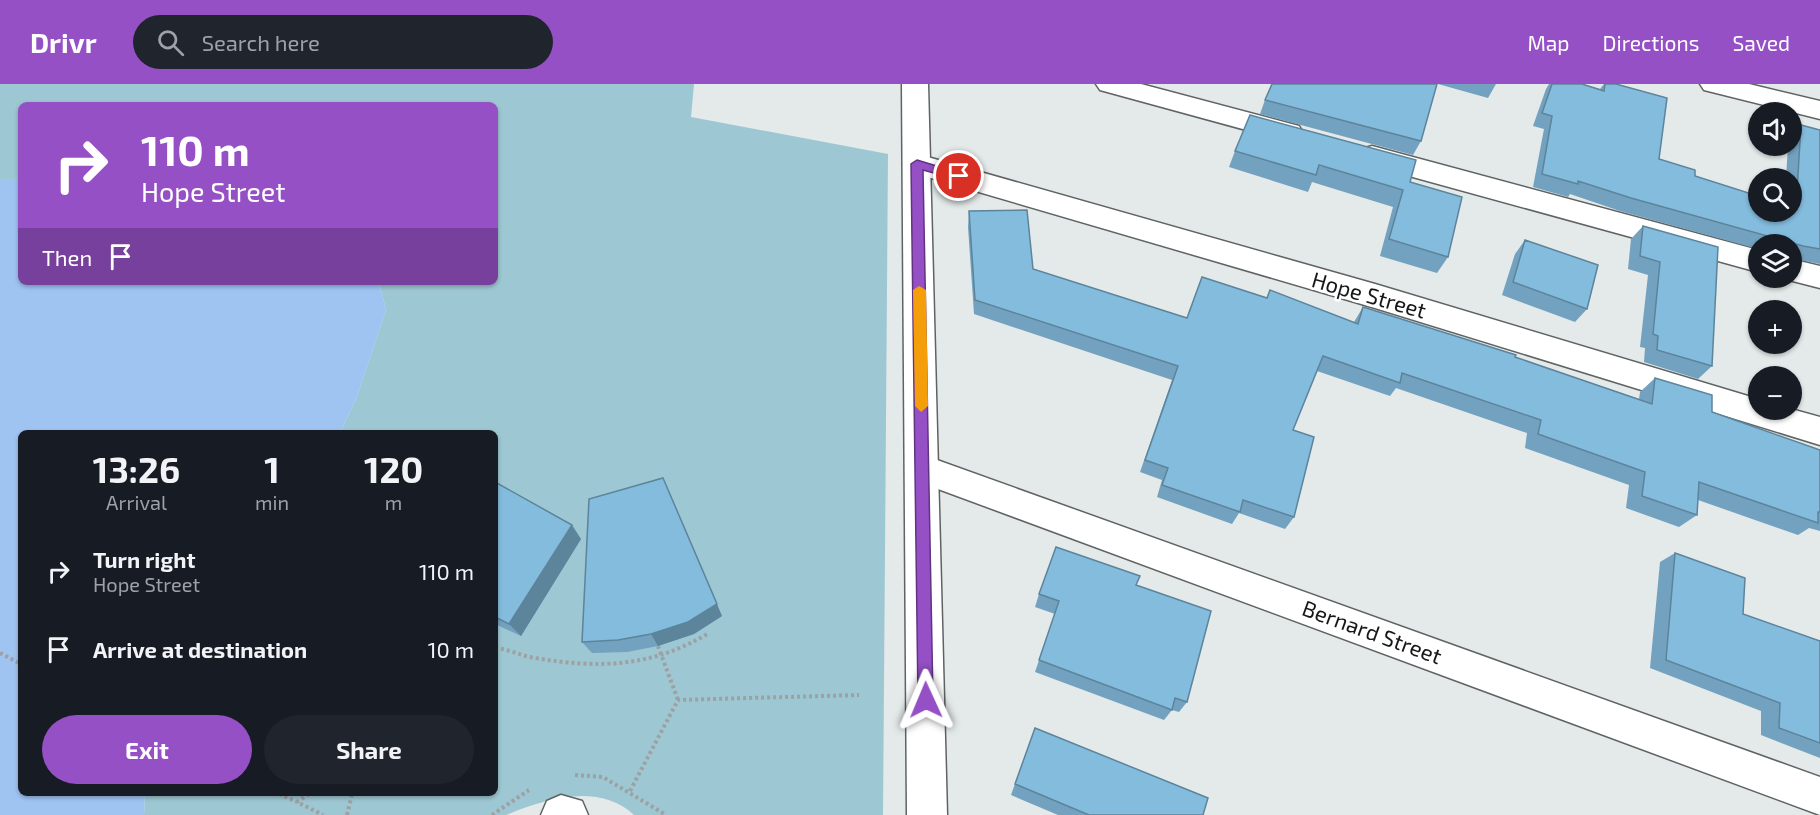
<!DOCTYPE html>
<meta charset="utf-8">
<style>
:root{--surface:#171b24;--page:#20242c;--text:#f1f3f6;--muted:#9ea1a6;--accent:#9550c5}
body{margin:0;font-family:"Exo 2",sans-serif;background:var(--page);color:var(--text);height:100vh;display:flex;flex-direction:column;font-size:22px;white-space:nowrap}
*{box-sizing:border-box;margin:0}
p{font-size:20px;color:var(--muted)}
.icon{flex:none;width:33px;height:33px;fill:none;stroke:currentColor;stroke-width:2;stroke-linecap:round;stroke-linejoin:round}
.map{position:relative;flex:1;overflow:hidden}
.side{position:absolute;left:18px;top:346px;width:480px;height:366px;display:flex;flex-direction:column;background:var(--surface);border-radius:9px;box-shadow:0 2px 4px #0004}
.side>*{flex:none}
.guide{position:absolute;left:18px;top:18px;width:480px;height:183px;border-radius:9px;box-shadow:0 2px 4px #0004;background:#9550c5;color:#fff;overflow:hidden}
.buttons{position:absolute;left:1748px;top:18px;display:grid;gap:12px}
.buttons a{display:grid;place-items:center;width:54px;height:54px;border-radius:50%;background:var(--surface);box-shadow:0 2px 4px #0004;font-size:30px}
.pin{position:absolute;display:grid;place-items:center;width:51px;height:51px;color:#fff;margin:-26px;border:3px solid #fff;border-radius:50%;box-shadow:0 2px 6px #0007}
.me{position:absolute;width:66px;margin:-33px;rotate:359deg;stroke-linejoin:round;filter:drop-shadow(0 0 4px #0008)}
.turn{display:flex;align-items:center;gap:21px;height:126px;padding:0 24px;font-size:27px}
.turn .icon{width:78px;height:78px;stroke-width:2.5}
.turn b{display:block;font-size:42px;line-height:51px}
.then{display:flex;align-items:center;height:57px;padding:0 24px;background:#0003;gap:12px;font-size:22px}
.eta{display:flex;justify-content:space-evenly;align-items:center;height:102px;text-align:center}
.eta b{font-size:36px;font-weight:700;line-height:42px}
.cta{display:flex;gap:12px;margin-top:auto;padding:12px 24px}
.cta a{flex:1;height:69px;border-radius:36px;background:var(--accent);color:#fff;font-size:24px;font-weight:700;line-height:69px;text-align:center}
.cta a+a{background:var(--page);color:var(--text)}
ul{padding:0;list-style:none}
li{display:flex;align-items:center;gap:18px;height:78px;padding:0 24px}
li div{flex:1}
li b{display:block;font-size:22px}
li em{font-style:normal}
header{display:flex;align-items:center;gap:36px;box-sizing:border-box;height:84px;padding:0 30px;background:var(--accent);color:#fff}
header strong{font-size:28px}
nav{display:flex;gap:33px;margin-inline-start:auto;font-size:21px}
.search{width:420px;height:54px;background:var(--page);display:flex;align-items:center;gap:15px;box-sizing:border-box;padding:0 21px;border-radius:33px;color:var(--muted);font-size:22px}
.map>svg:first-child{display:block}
</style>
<header>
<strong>Drivr</strong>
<div class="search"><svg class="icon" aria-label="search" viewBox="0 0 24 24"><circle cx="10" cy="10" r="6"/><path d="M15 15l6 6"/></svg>Search here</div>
<nav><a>Map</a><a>Directions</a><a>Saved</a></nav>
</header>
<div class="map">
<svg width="1820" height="731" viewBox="0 0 1820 731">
<rect width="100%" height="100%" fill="#e4e9ea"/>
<!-- green -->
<path fill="#9dc7d3" d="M0,0H694L691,33L888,70L883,731H634C598,698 545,715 506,731H144L145,710H495V350L340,349L356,315L386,226L379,198H495V21H21V95H0Z"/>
<!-- water -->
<path fill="#9fc4f2" d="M0,95H21V198H379L386,226L356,315L340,349L21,350V710H145L144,731H0Z"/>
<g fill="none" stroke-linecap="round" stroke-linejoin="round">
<!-- minor casing -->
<g stroke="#5f6364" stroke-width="3">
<path id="minor" d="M1096,0H1141L1299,42L1303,49L1299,56L1290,58L1100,6Z
M1700,0H1749L1820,17V35L1704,6Z
M1372,62L1758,166V188L1362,79L1358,72L1362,65Z
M917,70L1375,200L1758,315V326L1791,325L1820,333V361L1375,224L907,87L903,80L907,73Z
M1791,175L1820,182V204L1781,194H1791Z
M923,371L1820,693V731L911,395L906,385L911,375Z
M561,711L582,717L588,731H541L547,717Z"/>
</g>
<!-- major casing -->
<g stroke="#5f6364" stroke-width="3">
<path id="major" d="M902,0H928L947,731H907Z"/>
</g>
<!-- path -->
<path stroke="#9da1a2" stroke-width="4" stroke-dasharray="3 3" stroke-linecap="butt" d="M658,562L678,616
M495,564C509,565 521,572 535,574C600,585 652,583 709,549
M0,569L21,580
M575,691L603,693L666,731
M630,707L678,616L859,611
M279,710L297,718
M309,710L297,718L323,731
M347,731L352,710
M492,731L529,706"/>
<!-- minor -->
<use href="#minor" fill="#fff" fill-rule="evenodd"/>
<!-- major -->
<use href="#major" fill="#fff" fill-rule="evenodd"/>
</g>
<!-- wall -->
<path fill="#72a2bf" d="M1438,0H1496L1488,14Z
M1549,0H1582L1600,5L1604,0H1616L1659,75L1695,92L1791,128V94H1786L1788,62H1791V51L1801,41L1820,46V180L1791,174V160H1758V165L1620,127L1570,110L1568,113L1533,103L1544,45L1533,42L1546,5Z
M1265,16L1421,57L1413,71L1260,30Z
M1235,67L1410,98L1448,173L1437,189L1380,172L1393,123L1312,98L1308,108L1229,83Z
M969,127L1033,185L1187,234L1267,214L1354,238L1363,223L1515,273L1639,315L1640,308L1655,294L1712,328L1820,366V447L1809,444L1798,451L1698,416L1697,431L1679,443L1626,424L1629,401L1525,364L1527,349L1396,304L1390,312L1317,287L1293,346L1294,433L1285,445L1239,429L1232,440L1157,413L1162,396L1140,388L1172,296L974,230L968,143Z
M1643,142L1712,282L1698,295L1644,278L1645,264L1640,263L1648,191L1628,185L1631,155Z
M1525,156L1587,225L1575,238L1502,211L1515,170Z
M495,398L581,455L521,552L495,540Z
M1675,469L1743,530L1820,557V674L1761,651V627L1650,584L1660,478Z
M1136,501L1187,618L1179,628L1172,626L1164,636L1035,588L1055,530L1035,523L1039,510Z
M722,532L694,550L658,562L627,568L592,569L582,558Z
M1035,644L1203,731H1058L1011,711Z"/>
<!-- shaded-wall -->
<path fill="#5c849b" d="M572,441L581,455L521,552L509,540Z
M717,520L722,532L694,550L658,562L651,550Z"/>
<!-- building -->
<path fill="#84bcde" stroke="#5c849b" stroke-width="1.5" d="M1272,0H1437L1421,57L1265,16Z
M1552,0H1582L1604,7L1605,0H1616L1667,14L1659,75L1695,86V92L1758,112V128H1791V122L1796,124L1801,41L1820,46V165L1803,162L1631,114L1578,97V100L1542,90L1552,32L1542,29Z
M1250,31L1416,76L1410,98L1462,113L1448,173L1389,155L1403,106L1319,81L1316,91L1235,67Z
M1027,126L1033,185L1187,234L1202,193L1267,214L1270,206L1358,240L1363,223L1516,271L1515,273L1652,320L1655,294L1712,311V328L1820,366V428H1818V439L1699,398L1697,431L1642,412L1645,388L1538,350L1541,336L1402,289L1400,299L1323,272L1293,346L1314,353L1294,433L1243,416L1240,428L1162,401L1168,384L1145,376L1178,282L975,216L969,127Z
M1643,142L1718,163L1712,282L1657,266L1658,252L1653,250L1660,178L1640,172Z
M1525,156L1598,181L1587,225L1513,198Z
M663,394L717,520L688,538L651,550L618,556L582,558L589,415Z
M495,398L572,441L509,540L495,533Z
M1056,463L1140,492L1136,501L1211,527L1187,618L1175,614L1172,626L1039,576L1059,517L1039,510Z
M1675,469L1745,494L1743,530L1820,557V659L1779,644L1780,619L1666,576Z
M1035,644L1208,714L1203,731H1089L1015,700Z"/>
<!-- route -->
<path fill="#9550c5" stroke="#613480" stroke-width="1.5" d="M917,76L963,90L965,92L959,96L923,86L933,616L931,621L926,623L920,621L918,616L911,80Z"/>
<!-- slow -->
<path fill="#f59e0b" d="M919,202L926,206L928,322L921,328L915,322L913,206Z"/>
<g text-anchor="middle" stroke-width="5" stroke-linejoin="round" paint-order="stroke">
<!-- street labels -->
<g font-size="22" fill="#161718" stroke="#fff">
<text transform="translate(1369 211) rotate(16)" y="8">Hope Street</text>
<text transform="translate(1372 548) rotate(20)" y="8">Bernard Street</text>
</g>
</g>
</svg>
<div class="buttons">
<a><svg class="icon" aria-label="sound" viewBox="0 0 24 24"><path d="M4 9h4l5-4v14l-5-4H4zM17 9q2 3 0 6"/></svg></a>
<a><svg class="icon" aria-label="search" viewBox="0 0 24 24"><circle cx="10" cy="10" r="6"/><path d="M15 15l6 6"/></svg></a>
<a><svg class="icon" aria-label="layers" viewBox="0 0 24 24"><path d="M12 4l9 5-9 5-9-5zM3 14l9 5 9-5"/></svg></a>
<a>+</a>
<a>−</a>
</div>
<div class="pin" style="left:959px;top:92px;background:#d93025"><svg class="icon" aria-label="arrive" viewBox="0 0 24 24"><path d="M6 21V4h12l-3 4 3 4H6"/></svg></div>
<svg class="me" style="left:926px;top:616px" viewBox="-20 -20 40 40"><path d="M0-17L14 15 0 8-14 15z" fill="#9550c5" stroke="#fff" stroke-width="4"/></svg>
<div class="guide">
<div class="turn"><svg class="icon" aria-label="right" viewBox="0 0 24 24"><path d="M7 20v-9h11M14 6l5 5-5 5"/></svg><div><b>110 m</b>Hope Street</div></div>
<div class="then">Then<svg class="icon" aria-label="arrive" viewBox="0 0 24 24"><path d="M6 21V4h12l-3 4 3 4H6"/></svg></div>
</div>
<section class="side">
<div class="eta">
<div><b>13:26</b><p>Arrival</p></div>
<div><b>1</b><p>min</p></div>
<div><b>120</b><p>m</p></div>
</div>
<ul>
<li><svg class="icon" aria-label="right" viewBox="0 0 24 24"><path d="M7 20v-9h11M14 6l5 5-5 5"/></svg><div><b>Turn right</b><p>Hope Street</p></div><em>110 m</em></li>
<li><svg class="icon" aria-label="arrive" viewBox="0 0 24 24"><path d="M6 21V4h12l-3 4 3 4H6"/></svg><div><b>Arrive at destination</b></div><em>10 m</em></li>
</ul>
<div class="cta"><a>Exit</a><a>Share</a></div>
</section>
</div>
